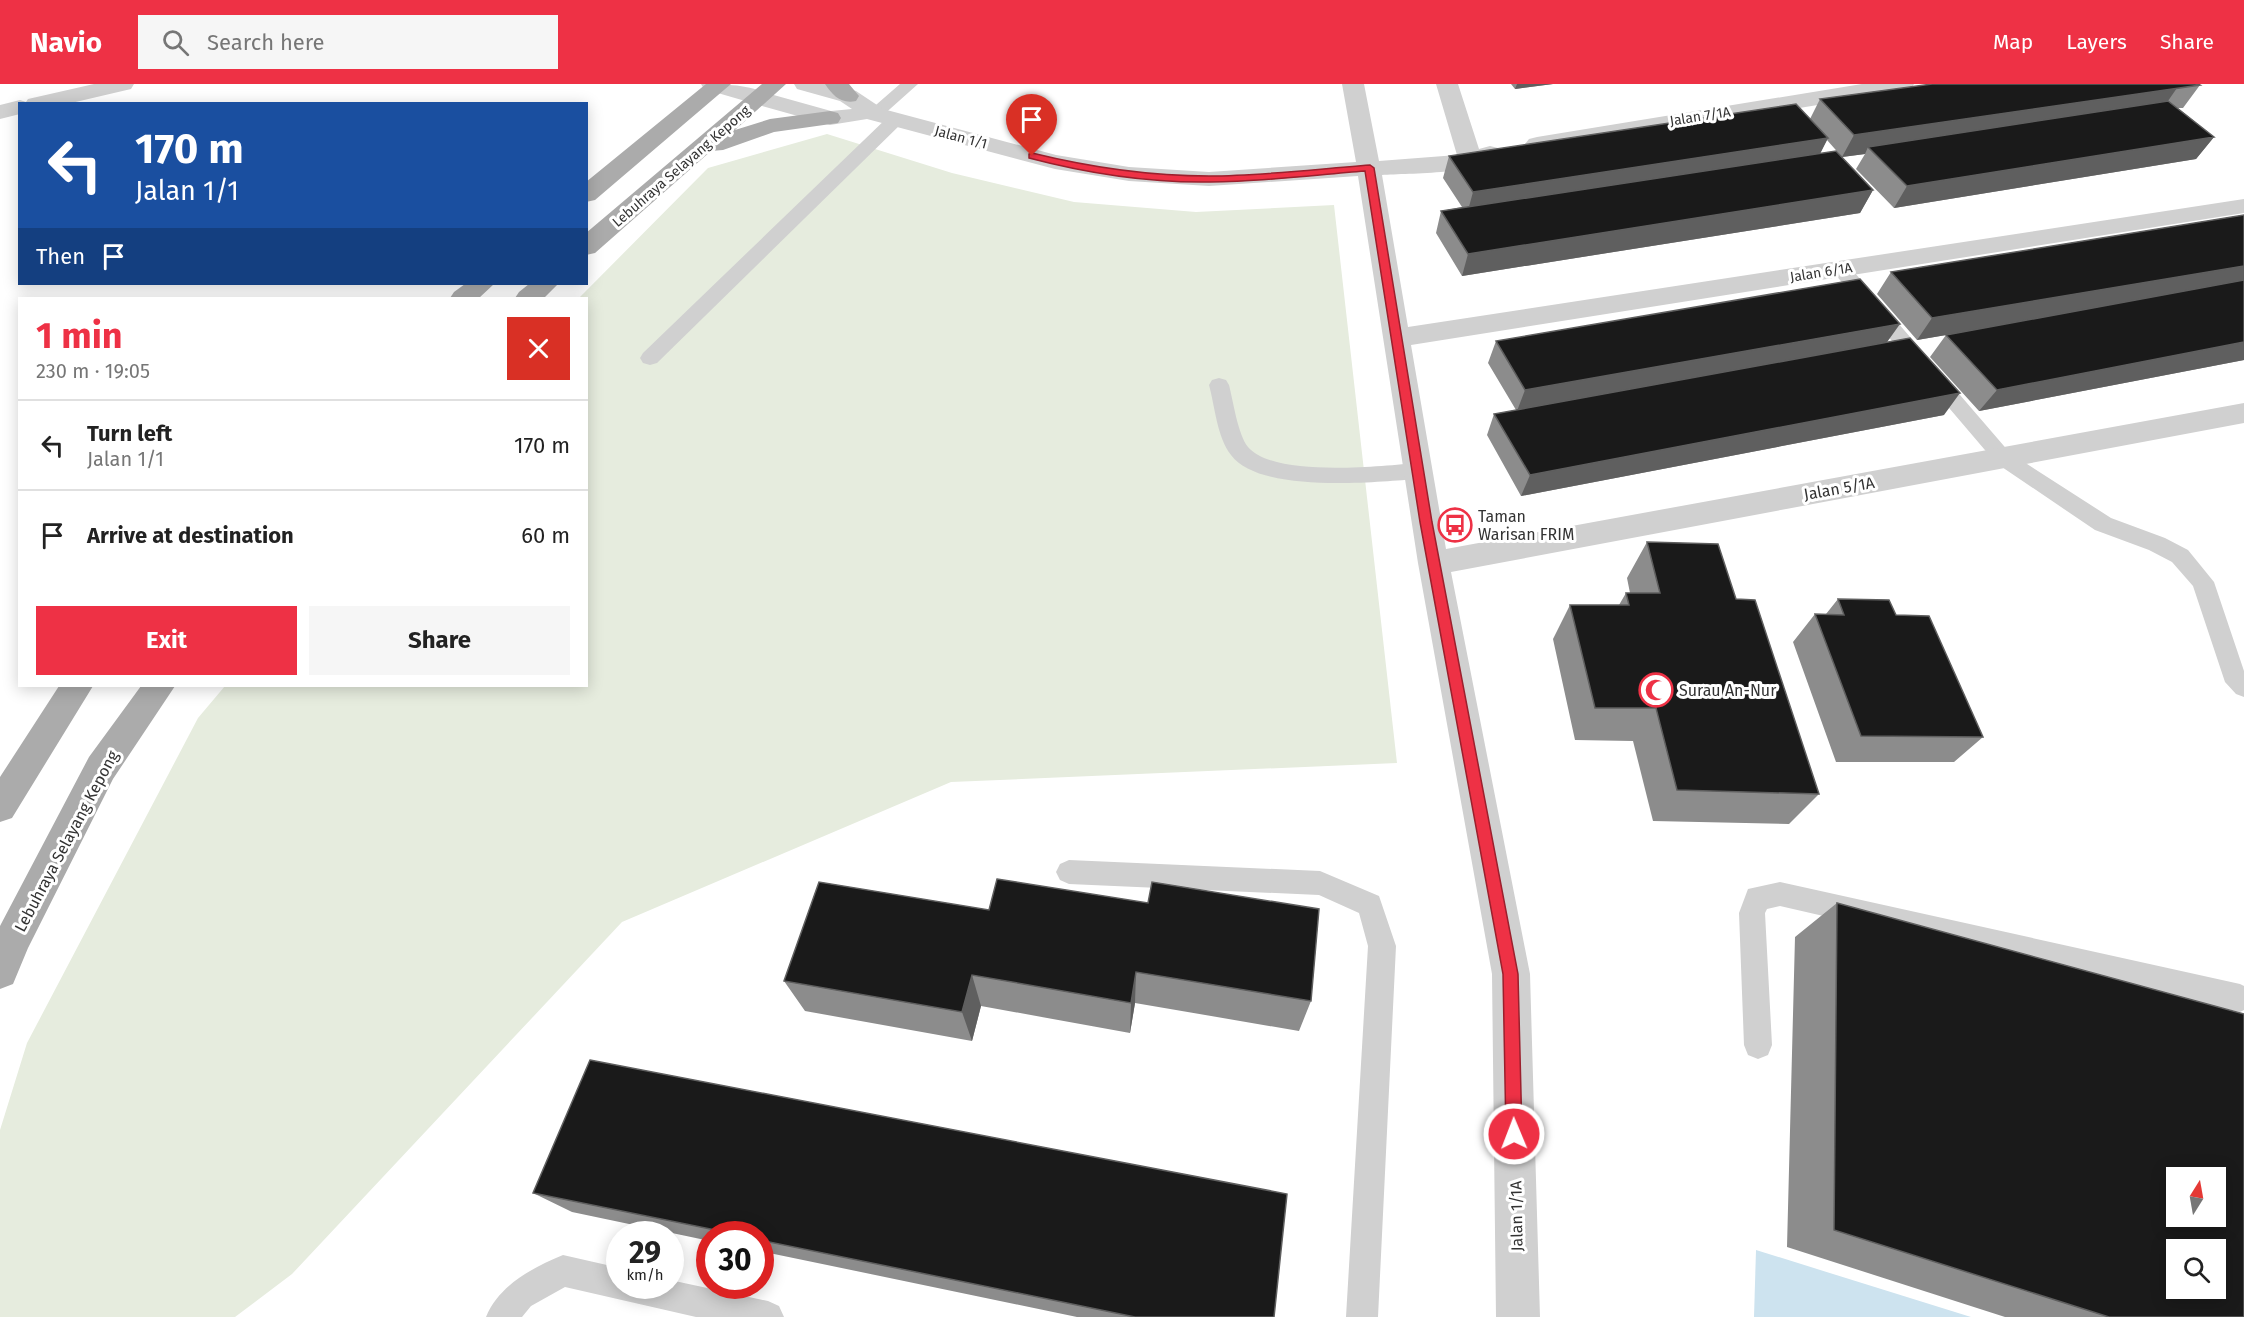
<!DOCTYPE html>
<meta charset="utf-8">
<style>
:root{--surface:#fff;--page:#f6f6f6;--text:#222;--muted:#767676;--line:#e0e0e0;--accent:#ee3145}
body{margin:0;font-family:"Fira Sans",sans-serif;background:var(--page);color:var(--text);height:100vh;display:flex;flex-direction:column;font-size:22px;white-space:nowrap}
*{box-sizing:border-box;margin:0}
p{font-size:20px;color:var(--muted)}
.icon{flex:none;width:33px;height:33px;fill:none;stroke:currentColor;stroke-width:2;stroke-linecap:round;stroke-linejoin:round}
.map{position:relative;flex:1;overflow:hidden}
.drawer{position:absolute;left:18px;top:213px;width:570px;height:390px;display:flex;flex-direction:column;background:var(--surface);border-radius:0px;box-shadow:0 3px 15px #0003}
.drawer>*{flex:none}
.guide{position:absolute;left:18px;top:18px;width:570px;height:183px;border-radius:0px;box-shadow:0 3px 15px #0003;background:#1a4fa0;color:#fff;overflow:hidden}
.needle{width:39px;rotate:11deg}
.tools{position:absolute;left:2166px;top:1083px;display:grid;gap:12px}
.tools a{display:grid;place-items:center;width:60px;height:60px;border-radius:0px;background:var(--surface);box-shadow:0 3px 15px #0003;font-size:30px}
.speed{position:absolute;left:606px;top:1137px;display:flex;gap:12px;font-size:30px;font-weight:700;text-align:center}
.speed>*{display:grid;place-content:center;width:78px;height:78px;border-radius:50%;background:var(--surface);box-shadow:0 3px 15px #0003;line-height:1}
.speed small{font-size:15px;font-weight:400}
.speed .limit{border:9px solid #d22;background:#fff;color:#111}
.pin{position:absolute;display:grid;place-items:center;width:51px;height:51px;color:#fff;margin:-62px -26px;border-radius:50% 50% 50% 0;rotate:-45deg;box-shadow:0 0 6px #0007}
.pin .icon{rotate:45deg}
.me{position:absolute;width:66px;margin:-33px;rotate:359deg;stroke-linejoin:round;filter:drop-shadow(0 0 4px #0008)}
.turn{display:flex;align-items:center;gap:21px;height:126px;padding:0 18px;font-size:27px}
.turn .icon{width:78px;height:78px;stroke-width:2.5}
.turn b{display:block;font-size:42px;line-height:51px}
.then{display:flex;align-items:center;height:57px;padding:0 18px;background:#0003;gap:12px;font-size:22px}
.round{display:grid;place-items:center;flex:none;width:63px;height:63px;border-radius:0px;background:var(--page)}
.head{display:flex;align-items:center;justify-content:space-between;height:102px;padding:0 18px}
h1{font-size:36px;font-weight:700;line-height:45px;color:var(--accent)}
.action{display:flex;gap:12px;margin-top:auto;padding:12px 18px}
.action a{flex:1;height:69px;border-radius:0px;background:var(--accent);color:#fff;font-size:24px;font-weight:700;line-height:69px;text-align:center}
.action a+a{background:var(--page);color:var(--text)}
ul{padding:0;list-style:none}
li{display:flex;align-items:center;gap:18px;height:90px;padding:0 18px;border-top:2px solid var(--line)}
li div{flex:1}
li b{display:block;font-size:22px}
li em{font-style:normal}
header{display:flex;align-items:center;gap:36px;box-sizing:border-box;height:84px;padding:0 30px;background:var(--accent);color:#fff}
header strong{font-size:28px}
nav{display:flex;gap:33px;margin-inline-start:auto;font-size:21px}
.search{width:420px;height:54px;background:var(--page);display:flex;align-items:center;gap:15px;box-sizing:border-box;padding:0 21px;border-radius:0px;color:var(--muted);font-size:22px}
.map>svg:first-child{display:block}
</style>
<header>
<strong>Navio</strong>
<div class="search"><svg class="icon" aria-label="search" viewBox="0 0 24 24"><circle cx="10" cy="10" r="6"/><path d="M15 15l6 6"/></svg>Search here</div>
<nav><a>Map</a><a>Layers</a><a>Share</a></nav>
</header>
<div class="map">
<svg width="2244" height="1233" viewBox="0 0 2244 1233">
<rect width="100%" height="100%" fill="#fff"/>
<!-- green -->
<path fill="#e6ecde" d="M827,50L952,89L1074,118L1196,128L1334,121L1397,679L951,698L622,838L292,1190L235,1233H0V1046L27,959L198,634L225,602H586V214H579L708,84Z"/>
<!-- water -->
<path fill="#cde3ef" d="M1756,1166L1971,1233H1754Z"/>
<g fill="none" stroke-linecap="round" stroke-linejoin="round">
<!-- service -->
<path fill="#d0d0d0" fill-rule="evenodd" d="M900,0H918L881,33H869L867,30L869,27Z
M896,30L904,35L902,39L657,279L650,281L643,279L640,274L643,269L890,31Z
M1841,179L1848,181L2010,369L2111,434L2165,454L2188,466L2214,498L2244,587V613L2236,610L2225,598L2193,502L2172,478L2149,466L2095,446L1996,379L1834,189L1832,185L1834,181Z
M1219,294L1226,296L1229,301C1233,316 1238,351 1248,363C1275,394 1379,382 1418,379L1425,382L1429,387L1425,392L1418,395C1374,398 1260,410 1231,371C1217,353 1215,323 1209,301L1212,296Z
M1069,776L1320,787L1379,812L1396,862L1378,1233H1346L1368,862L1359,829L1319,811L1069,800L1060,796L1056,788L1060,780Z
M1780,798L2240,900L2244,902V926L2240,928L1780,822L1767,825L1765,829L1772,961L1768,971L1758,975L1748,971L1744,961L1739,829L1748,805Z
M563,1171L620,1184V1202H670V1196L768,1217L779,1222L784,1233H696L565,1203L531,1222L522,1233H486C499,1201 532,1184 563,1171Z"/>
<!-- minor -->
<path fill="#d0d0d0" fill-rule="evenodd" d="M794,0H830L856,7L883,25L1056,71L1129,83L1209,88L1356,78L1342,0H1364L1379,77L1457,71L1436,0H1458L1479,65L1490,62L1498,64L1502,69C1486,91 1408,89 1382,91L1408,243L2244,115V129L1411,261L1446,465L2244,319V339L1451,488L1530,890L1540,1233H1496L1492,890L1418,479L1358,92L1209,102L1129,97L1055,85L867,35L830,41L751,19L748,14L751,9L759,7L831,27L852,25L840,17L797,5Z
M1862,0H1914L1911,5L1903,7L1537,67L1529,65L1525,60L1529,55L1537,53Z"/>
<!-- tertiary -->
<path fill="#d0d0d0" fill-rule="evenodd" d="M94,0H134L131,5L67,20H20V30L0,35V21L20,16L26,18L28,15Z
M701,0C719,0 759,0 770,14L767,19L759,21L704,5Z"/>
<!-- primary -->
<path fill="#ababab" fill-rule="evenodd" d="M706,0H731L595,116L586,118V98Z
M762,0H786L735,46L770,35L830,27L838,29L841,34L838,39L774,48L723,66L711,67L595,169L586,171V149Z
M825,0H849L859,12L856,17C841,20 833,12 825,0Z
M465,200H494L479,214H450L454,208Z
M529,200H558L544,214H515L519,208Z
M59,602H93L12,734L0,738V693Z
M141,602H175L113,695L28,864L13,900L0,905V842L89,673Z"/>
</g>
<!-- wall -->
<path fill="#8c8c8c" d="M1511,0H1553L1515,5Z
M2200,1L2183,24H2178L2214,53L2196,75L1894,124L1856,85L1865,70L1842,73L1827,56L1820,69L1873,106L1860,129L1462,192L1436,149L1441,127L1462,123L1443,94L1449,72L1810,35L1820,15Z
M2244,131V276L1979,327L1930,273L1946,251L1917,256L1877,210L1891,188Z
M1496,257L1888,258L1944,331L1521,412L1487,351L1494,330L1516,326L1488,279Z
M1647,458L1736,515L1819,710L1789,740L1653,737L1633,657L1575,656L1553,555L1570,521H1619L1626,509H1630L1627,494Z
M1838,515L1896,531L1983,653L1954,678H1836L1793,558L1815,530H1826Z
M819,798L1311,917L1299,947L1135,919L1130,949L981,922L972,957L805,927L784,897Z
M1837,819L2244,1233H2005L1787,1163L1795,853Z
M533,1109L1274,1233H1077L760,1167V1150H710V1157L572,1128Z"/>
<!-- shaded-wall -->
<path fill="#5f5f5f" d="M1517,0H1553L1515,5Z
M2177,4L2161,27L1868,63L1865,70L1842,73L1854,51Z
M2214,53L2196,75L1894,124L1907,102Z
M1828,54L1817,76L1467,130L1473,108Z
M1873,106L1860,129L1462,192L1468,170Z
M2244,182V200L1917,256L1932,234Z
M1900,240L1885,261L1517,327L1525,306Z
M2244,258V276L1979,327L1997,306Z
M1960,309L1944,331L1521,412L1530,391Z
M1136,888L1135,919L1130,949L1131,919Z
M972,891L981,922L972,957L962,928Z"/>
<!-- building -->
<path fill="#1a1a1a" stroke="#5f5f5f" stroke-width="1.5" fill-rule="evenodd" d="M1932,0H2198L2200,1L1854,51L1820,15Z
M2168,17L2214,53L1907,102L1868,63Z
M1796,20L1828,54L1473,108L1449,72Z
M1836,67L1873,106L1468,170L1441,127Z
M2244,131V182L1932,234L1891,188Z
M1860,195L1900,240L1525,306L1496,257Z
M2244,196V258L1997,306L1946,251Z
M1910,254L1960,309L1530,391L1494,330Z
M1647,458L1718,460L1736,515L1755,516L1819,710L1677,706L1656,624H1595L1570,521H1629L1626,509H1660Z
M1838,515L1889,516L1896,531L1929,532L1983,653L1861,652L1815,530L1844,531Z
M997,795L1148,819L1152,798L1319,825L1311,917L1136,888L1131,919L972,891L962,928L784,897L819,798L989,826Z
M1837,819L2244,930V1233H2109L1834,1146ZM2176,1094H2216V1132H2176ZM2176,1166H2216V1204H2176Z
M590,976L1287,1110L1274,1233H1135L760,1156V1150H735L533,1109Z"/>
<!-- route -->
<path fill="#ee3145" stroke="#9b202d" stroke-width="1.5" d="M1032,69C1089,83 1150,92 1209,92C1262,92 1316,85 1370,81L1374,84L1432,438L1518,890L1522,1050L1520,1056L1514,1058L1508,1056L1506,1050L1503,890L1420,438L1365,87C1314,91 1261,98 1210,98C1150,99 1086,89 1029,74V70Z"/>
<!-- icons -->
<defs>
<g id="bus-ring" transform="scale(1.725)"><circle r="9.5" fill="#fff" stroke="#ee3145" stroke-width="1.5"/><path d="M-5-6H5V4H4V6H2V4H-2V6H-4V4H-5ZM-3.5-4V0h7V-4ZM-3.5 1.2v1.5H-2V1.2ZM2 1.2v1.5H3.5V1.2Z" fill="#ee3145"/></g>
<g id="mosque-ring" transform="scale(1.725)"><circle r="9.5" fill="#fff" stroke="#ee3145" stroke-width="1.5"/><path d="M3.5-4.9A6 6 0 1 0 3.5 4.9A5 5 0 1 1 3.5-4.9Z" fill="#ee3145"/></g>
</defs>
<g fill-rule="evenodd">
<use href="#bus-ring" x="1455" y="441"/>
<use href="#mosque-ring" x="1656" y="606"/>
</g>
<g text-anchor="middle" stroke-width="6" stroke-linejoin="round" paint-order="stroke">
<!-- far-street labels -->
<g font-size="14" fill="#333" stroke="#fff">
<text transform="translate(1700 32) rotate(-9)" y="5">Jalan 7/1A</text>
<text transform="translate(961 53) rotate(15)" y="5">Jalan 1/1</text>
<text transform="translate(681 82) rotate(-41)" y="5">Lebuhraya Selayang Kepong</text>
<text transform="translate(1821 188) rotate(-9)" y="5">Jalan 6/1A</text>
</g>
<!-- street labels -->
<g font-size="16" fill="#333" stroke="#fff">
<text transform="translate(1839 404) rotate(-10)" y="6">Jalan 5/1A</text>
<text transform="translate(66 757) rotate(-62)" y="6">Lebuhraya Selayang Kepong</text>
<text transform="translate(1516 1132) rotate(-91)" y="6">Jalan 1/1A</text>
</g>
<!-- poi labels -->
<g font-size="16" fill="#333" stroke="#fff" text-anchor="start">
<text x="1478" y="438">Taman<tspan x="1478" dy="18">Warisan FRIM</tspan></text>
<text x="1679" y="612">Surau An-Nur</text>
</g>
</g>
</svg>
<div class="tools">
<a><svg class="needle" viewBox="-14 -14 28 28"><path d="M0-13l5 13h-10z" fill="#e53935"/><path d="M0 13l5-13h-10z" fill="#767676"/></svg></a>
<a><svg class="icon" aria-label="search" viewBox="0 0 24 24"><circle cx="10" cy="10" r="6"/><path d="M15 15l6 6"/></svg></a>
</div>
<div class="speed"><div>29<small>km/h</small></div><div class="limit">30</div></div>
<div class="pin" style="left:1032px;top:72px;background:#d93025"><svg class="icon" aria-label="arrive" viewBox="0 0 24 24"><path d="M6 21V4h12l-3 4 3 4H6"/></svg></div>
<svg class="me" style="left:1514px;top:1050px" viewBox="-20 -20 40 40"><circle r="17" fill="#ee3145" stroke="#fff" stroke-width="3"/><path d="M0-11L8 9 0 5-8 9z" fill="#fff"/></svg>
<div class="guide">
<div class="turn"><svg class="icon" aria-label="left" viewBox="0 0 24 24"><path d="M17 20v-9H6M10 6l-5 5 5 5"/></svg><div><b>170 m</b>Jalan 1/1</div></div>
<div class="then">Then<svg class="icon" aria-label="arrive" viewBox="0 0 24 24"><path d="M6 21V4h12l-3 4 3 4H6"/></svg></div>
</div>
<section class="drawer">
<div class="head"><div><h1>1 min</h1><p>230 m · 19:05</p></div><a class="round" style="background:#d93025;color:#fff"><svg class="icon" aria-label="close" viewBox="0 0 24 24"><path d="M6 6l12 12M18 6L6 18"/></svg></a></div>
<ul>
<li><svg class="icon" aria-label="left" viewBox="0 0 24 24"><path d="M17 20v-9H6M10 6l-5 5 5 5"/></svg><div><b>Turn left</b><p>Jalan 1/1</p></div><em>170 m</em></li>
<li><svg class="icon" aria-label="arrive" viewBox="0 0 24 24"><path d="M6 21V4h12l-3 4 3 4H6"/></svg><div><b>Arrive at destination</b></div><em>60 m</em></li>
</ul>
<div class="action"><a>Exit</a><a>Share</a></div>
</section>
</div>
